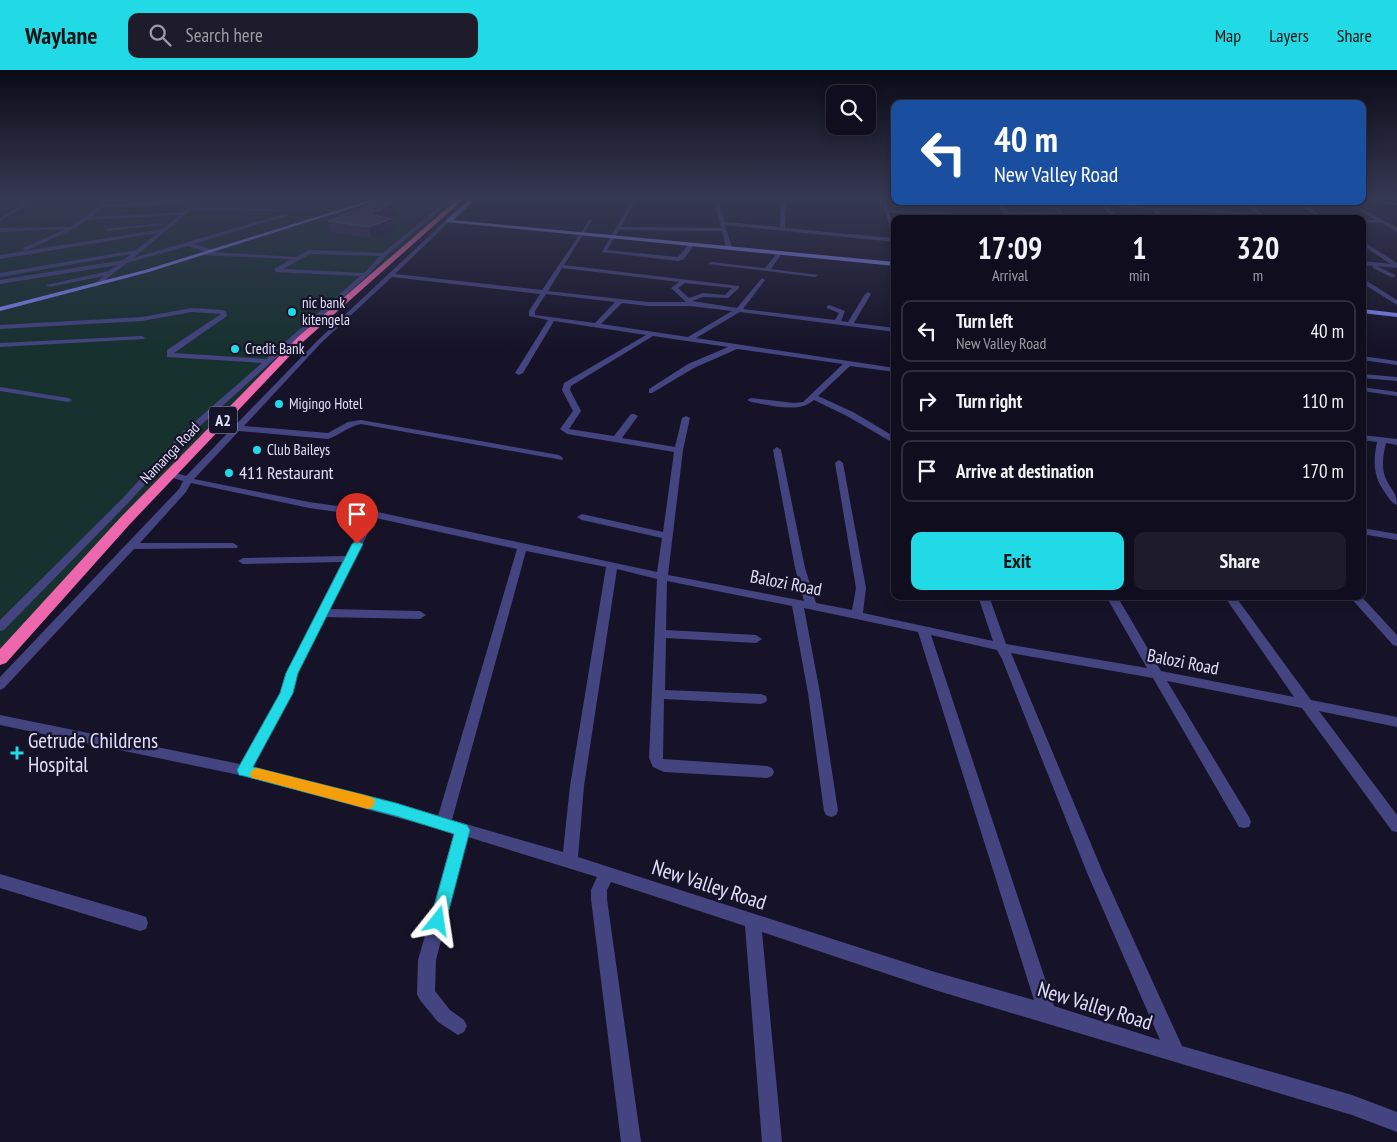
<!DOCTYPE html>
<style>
:root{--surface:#100e1e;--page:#1e1c2b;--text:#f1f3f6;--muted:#9c9ca4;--line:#302e3c;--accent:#21dae5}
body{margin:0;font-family:"PT Sans Narrow",sans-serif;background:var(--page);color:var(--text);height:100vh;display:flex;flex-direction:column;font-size:19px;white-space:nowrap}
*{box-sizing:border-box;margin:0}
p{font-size:16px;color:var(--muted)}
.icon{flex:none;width:28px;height:28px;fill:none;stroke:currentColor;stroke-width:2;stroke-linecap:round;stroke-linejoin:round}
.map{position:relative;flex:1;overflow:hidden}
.drawer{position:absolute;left:891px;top:145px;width:475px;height:385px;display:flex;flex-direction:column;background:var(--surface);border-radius:10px;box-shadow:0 2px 12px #0003,0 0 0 1px var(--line)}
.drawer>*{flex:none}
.guide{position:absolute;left:891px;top:30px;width:475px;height:105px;border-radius:10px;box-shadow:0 2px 12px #0003,0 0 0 1px var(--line);background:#1a4fa0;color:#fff;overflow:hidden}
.fabs{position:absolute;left:826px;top:15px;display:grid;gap:10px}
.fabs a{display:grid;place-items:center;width:50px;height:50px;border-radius:10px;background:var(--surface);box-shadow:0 2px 12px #0003,0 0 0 1px var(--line);font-size:25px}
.pin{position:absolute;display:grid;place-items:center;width:42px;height:42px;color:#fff;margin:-51px -21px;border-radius:50% 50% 50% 0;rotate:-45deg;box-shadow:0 0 5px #0007}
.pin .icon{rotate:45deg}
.me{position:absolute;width:55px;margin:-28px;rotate:15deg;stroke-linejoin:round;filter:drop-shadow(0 0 4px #0008)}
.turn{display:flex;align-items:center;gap:18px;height:105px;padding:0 20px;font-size:22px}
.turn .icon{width:65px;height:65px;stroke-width:2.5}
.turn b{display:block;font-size:35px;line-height:42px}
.eta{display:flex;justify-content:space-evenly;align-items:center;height:85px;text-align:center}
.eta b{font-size:30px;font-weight:800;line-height:35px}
.button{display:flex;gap:10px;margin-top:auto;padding:10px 20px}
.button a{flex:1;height:58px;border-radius:10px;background:var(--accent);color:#111;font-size:20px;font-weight:800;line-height:58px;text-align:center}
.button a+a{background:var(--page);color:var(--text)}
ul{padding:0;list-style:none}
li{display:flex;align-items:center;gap:15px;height:62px;margin:0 10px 8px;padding:0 10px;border:2px solid var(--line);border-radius:10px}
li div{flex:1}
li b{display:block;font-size:19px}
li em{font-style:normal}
header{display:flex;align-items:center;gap:30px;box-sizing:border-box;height:70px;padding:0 25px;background:var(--accent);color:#111}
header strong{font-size:24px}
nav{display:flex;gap:28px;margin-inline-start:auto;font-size:18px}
.search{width:350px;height:45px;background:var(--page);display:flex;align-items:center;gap:12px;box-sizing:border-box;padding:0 18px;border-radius:10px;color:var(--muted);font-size:19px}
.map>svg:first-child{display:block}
</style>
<header>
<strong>Waylane</strong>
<div class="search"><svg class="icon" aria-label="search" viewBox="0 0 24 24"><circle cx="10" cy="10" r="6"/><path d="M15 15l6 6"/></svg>Search here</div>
<nav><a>Map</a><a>Layers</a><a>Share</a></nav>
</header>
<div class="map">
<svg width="1397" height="1072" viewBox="0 0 1397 1072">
<rect width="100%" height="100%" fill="#161328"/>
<!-- green -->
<path fill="#17312f" d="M0,128H462L339,234L0,584Z"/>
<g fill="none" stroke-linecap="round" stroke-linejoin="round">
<!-- street -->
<path fill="#444481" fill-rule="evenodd" d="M35,128H40L0,151V148Z
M112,128H116L108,134L199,130L206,128L194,138L345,140L190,141L133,188L287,143L289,145L194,174L213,180V182L296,187L309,180L383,183L450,128H454L386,186L367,206L190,365L129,432L4,560L0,561V550L123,428L184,361L262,293L167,287V280L221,244L192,242L142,251L0,259V255L142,247L192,238L223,240L226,242L227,246L174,283L266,289L360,206L276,202L274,199L291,189L204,185L202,182H207L188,176L127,193L96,217L94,216V214L104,206L49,217L46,215L109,201L118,195L0,214V210L123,190L131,184L0,207V203L136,180L158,163L0,189V185L163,159L180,145L86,150L76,158L25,181L23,178L66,159L0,162V158L70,157ZM195,133L184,142L91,147L104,137ZM310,184L380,186L364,203L283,199Z
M633,128H637L621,157L721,158L714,128H718L725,152L780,157L781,128H785V130L884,131L886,133L786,132L785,158L893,168L883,135H887L888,140L953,143L951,144L889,143L895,160V172L725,155L732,178L729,180L726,178L722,161L619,160L607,180L678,187L689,174L694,175L684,189L678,191L602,182Z
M1362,129L1397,133V135L1362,131Z
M993,131H998L1009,142L1058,143L1048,131H1053L1067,148L1009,144L1003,143Z
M1078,131L1100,132L1153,138H1189L1258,144L1241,131H1246L1265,146L1263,147L1189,140H1158L1167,149H1162L1152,140L1105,135L1121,149H1116L1099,134Z
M1215,131H1221L1224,134L1220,135Z
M1294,131H1300L1327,149H1321Z
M1343,131H1349L1397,158V162L1382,153L1362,152V150H1376Z
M590,149L592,150L564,195L739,216V218L728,228L703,227L692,231L737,238L762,208L765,210L743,239L835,250L839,243L827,238V236L829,235L845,241L841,251L848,252L865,224L868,222L871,224L854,253L895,258V262L740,242L696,268L895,298V302L850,296L818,326L853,342L895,367V374L847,346L814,330C799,344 770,335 751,332L747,330L751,328L794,333L803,332L843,294L737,279L694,298L652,323H649V319L688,294L728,277L653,266L571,316L570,320L581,341L569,359L614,366L631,344H634L638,346L622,368L675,377L682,348L686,346L690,348L683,380L668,505L804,531L795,498L773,380L777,377L781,380L805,498L816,533L852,540L856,518L835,393L839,390L843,393L866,518L863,543L993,571L978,526H989L1006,574L1147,598L1106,526H1117L1161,601L1294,627L1224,526H1235L1311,630L1397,647V657L1319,641L1397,745V762L1392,761L1302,638L1167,611L1249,747L1251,752L1249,757L1244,758L1239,757L1153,608L1011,583L1104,805L1182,976L1352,1025L1397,1042V1062L1352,1045L935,920L762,862L782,1072H762L745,856L611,812L607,820V829L641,1072H621L591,829V820L597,807L468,767L436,890L435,921L450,940L464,950L467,956L464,962L458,965L438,952L420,930L417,924L418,890L454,763L244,706L0,655V645L240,694L281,623L286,603L342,492L243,494L238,491L243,488L346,486L367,446L309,438L191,413L186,422L140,473H233L238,476L237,478L134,479L4,618L0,620V607L179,419L183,411L167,406V402L170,401L186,406L317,271L446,150L450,151L395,204L542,220ZM562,198L679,212L671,218L686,232H648L548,221ZM392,207L540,224L529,241V246L548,250L515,303L519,305L523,303L554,251L646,265L564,313L562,320L573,341L560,359L567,364L674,382L663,462L582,444L577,447L582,450L662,468L657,502L373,441L309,432L194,409L239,361L328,369C340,365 349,356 361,354L562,390L563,388L559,385L361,350L348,352L328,363L244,356L321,273ZM685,213L732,218L725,225L703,223L689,228L678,218ZM546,224L615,232L595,253L535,245V241ZM622,233L648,236H690L732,241L688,267L601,254ZM376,448L517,479L438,746L253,697L293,623L298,603L325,547L420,549L426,545L420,541L329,539ZM526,481L606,497L570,716L563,782L452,750ZM617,499L657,509L649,688L653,697L664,702L767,708L772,706L774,702L772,698L767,696L663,689L664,629L761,634L766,632L767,629L766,626L761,624L665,620L666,568L756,573L762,569L756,565L666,560L667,511L792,536L808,623L824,741L826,745L831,747L836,745L838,741L820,623L804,538L918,562L1034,930L935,902L578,787L584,716ZM931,565L997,580L1002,589L1088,805L1160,970L1054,936Z
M161,153L163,155L108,161L105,159Z
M1362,171L1397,193V198L1377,196L1395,205V207H1391L1373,198V196L1362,195V191L1391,194L1362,175Z
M779,181L782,183L771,199L818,205L815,207L708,194L711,192L765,198Z
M1362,208L1397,230V235L1362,213Z
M142,266L145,268L144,269L0,277V273Z
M1362,286L1397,291V295L1362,290Z
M1362,304L1397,307V311L1362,308Z
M0,317L68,328L72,330L68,332L0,321Z
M1362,317L1397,322V326L1362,321Z
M1362,365L1397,369V375L1386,373C1383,385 1381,398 1386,409C1391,420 1397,422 1397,435C1392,433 1389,429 1386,424C1373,407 1373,392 1377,372L1362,370Z
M1362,458L1397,464V470L1362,464Z
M1349,526H1361L1397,565V576L1393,575Z
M0,804L140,845L146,847L148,853L146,859L140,861L0,818Z"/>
<!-- secondary -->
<path fill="#8082f0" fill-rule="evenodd" d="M377,128H384L149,202L0,241V237L145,200Z
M471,128H477L453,150L895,192V196L446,152V150Z
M1362,239L1397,243V247L1362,243Z"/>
<!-- highway -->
<path fill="#ed67ad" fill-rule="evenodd" d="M459,128H465L304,271L130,454L6,593L0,595V579L120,448L298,267Z"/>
</g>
<!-- wall -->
<path fill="#342f54" d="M395,146L388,149L394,161L372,169L331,162L328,151Z"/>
<!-- shaded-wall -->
<path fill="#201c3b" d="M392,134L395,146L372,156L370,144Z
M391,149L394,161L372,169L369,157Z"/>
<!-- building -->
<path fill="#464266" stroke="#5e5a7d" d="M387,128H389L392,134L370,144L391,149L369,157L328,151Z"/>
<!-- sky -->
<linearGradient id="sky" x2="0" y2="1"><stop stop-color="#0c0a16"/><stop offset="0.46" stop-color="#363953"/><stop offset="1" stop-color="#363953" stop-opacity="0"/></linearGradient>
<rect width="1397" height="278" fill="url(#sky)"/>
<!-- route -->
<path fill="#21dae5" stroke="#158e95" d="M357,471L363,474L298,603L293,623L253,697L396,733L467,755L470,760L446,851L444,857L438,859L432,857L430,851L454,764L396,746L244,706L239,705L237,700L280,623L286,603L352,474Z"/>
<!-- slow -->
<path fill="#f59e0b" d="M257,698L368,726L373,728L375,732L373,737L368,739L257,709L252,708L250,704L252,700Z"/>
<!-- markers -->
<g fill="#21dae5" stroke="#161328" stroke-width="2">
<circle cx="292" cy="242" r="5"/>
<circle cx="235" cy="279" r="5"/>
<circle cx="279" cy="334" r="5"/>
<circle cx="257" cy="380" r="5"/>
<circle cx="229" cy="403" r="5"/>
<path d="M14.5 675.5h5v5h5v5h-5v5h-5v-5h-5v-5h5z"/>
</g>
<g text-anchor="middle" stroke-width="4.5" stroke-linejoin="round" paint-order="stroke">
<!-- far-poi labels -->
<g font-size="15" fill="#e0defb" stroke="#161328" text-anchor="start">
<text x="302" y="238">nic bank<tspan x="302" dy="17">kitengela</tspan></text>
<text x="245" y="284">Credit Bank</text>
<text x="289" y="339">Migingo Hotel</text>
<text x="267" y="385">Club Baileys</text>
</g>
<!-- far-street labels -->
<g font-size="15" fill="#e0defb" stroke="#161328">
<text transform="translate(170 383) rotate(-46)" y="5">Namanga Road</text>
</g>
<!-- shield labels -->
<rect fill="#161328" stroke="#a3a1bc" stroke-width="1" x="209" y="336.5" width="28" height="27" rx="4"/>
<g font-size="16" font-weight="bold" fill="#e0defb">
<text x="223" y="356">A2</text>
</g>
<!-- poi labels -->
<g font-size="18" fill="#e0defb" stroke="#161328" text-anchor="start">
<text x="239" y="409">411 Restaurant</text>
</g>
<!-- street labels -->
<g font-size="18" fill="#e0defb" stroke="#161328">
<text transform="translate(786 513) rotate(11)" y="6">Balozi Road</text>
<text transform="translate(1183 592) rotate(11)" y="6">Balozi Road</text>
</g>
<!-- near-poi labels -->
<g font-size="21" fill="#e0defb" stroke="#161328" text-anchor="start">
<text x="28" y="678">Getrude Childrens<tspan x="28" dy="24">Hospital</tspan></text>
</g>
<!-- near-street labels -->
<g font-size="21" fill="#e0defb" stroke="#161328">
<text transform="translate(709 815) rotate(18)" y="7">New Valley Road</text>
<text transform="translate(1095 936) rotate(17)" y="7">New Valley Road</text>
</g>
</g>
</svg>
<div class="fabs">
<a><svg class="icon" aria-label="search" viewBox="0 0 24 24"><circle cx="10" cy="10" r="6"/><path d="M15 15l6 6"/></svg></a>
</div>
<div class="pin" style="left:357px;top:474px;background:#d93025"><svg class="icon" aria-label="arrive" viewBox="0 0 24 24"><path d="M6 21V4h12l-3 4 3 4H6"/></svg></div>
<svg class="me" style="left:438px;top:851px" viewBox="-20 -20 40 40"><path d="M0-17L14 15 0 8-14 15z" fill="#21dae5" stroke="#fff" stroke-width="4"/></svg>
<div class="guide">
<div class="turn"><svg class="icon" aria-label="left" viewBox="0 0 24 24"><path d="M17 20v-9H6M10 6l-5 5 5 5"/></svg><div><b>40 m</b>New Valley Road</div></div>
</div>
<section class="drawer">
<div class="eta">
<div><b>17:09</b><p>Arrival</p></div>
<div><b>1</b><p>min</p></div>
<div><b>320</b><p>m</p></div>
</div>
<ul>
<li><svg class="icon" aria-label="left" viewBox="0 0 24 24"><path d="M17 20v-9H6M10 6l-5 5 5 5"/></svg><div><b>Turn left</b><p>New Valley Road</p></div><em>40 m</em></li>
<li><svg class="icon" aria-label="right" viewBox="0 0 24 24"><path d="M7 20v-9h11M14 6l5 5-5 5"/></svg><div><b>Turn right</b></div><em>110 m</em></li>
<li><svg class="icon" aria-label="arrive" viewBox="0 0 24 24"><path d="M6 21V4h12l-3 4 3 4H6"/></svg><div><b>Arrive at destination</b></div><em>170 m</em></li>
</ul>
<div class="button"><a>Exit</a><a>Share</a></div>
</section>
</div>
